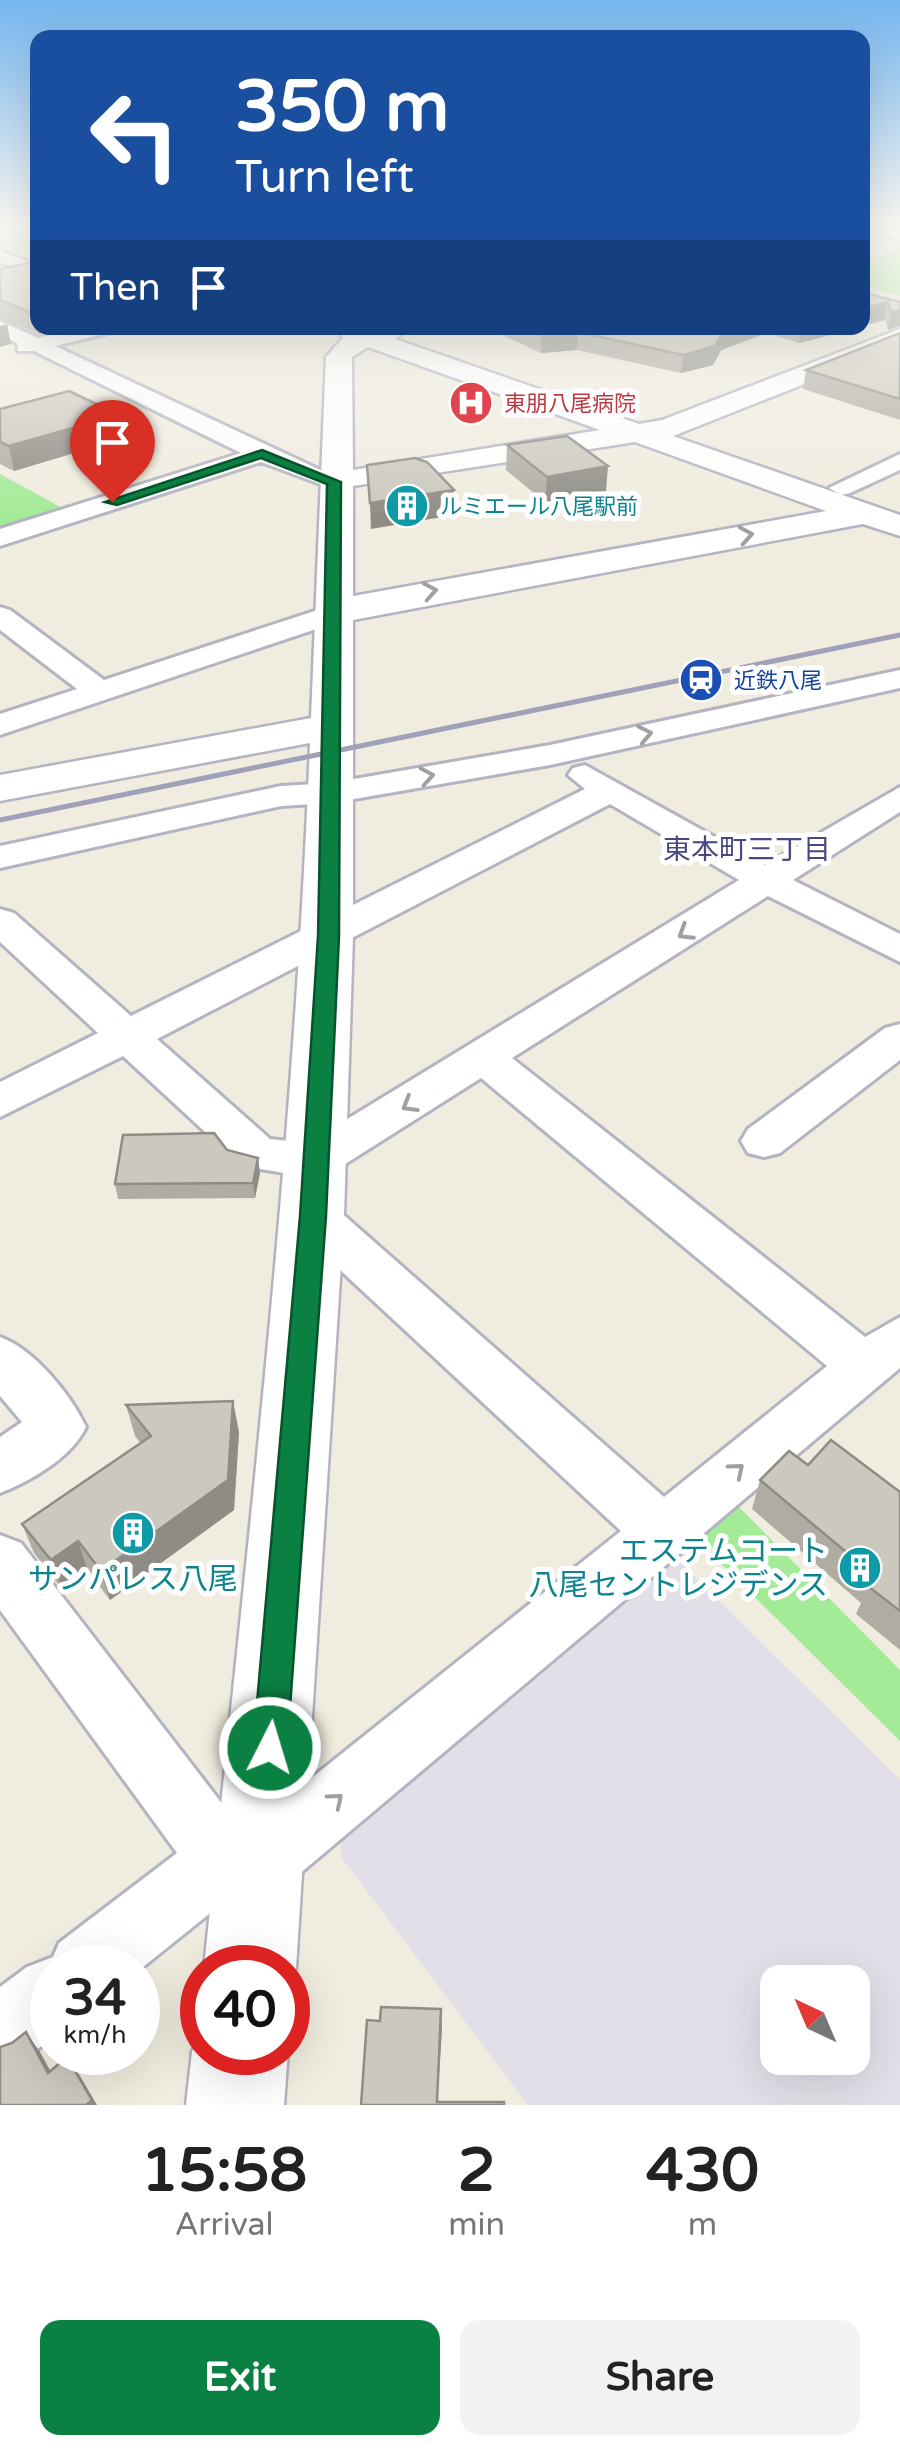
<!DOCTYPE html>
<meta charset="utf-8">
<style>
:root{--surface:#fff;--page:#f2f2f2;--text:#222;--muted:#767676;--accent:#0b8043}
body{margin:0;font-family:"Varela Round","Noto Sans JP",sans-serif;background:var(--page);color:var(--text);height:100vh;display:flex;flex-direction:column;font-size:38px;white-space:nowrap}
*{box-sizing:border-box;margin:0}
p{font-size:32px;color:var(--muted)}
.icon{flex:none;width:55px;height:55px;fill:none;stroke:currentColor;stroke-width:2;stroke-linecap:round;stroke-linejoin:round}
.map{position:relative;height:2105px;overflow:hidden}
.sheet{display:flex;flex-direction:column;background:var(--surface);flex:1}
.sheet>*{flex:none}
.top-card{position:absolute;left:30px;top:30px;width:840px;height:305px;border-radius:20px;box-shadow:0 10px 40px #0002;background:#1a4fa0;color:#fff;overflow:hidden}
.needle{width:65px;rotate:316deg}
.controls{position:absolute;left:760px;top:1965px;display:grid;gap:20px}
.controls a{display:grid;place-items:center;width:110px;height:110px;border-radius:20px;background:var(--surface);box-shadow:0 10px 40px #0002;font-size:50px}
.speed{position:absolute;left:30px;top:1945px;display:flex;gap:20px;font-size:50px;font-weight:700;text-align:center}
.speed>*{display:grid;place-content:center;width:130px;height:130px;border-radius:50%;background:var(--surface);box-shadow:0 10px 40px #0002;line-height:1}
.speed small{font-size:25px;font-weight:400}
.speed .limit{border:15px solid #d22;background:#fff;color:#111}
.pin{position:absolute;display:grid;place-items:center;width:85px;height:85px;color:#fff;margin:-102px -42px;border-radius:50% 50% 50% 0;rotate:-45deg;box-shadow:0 0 10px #0007}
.pin .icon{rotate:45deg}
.me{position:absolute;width:110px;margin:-55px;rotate:5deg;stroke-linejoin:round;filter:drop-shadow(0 0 8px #0008)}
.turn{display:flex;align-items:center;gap:35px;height:210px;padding:0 40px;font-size:45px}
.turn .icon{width:130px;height:130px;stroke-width:2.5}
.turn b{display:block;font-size:70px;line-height:85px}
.then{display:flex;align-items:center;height:95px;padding:0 40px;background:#0003;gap:20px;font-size:38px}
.eta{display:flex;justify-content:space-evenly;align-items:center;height:170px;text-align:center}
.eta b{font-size:60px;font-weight:800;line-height:70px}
.primary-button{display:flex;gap:20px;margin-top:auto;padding:20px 40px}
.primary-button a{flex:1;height:115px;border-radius:20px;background:var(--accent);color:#fff;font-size:40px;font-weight:800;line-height:115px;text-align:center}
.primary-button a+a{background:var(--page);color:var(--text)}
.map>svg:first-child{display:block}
</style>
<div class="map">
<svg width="900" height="2105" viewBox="0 0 900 2105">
<rect width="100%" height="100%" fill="#f0ecdf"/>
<!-- industrial -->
<path fill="#e3dfe8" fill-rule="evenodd" d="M671,1553L900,1780V2105H528L341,1857V1806ZM778,1982H852V2058H778Z"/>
<!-- green -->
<path fill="#a3eb97" d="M900,249V296L863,286V262Z
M0,474L66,510L0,531Z
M734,1502L900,1670V1741L694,1537Z"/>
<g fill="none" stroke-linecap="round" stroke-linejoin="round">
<!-- minor casing -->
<g stroke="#b3b3c2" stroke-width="6">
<path id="minor" d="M862,225L900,229V239L862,230Z
M0,251L38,265V277L0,262Z
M0,321L38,338L82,328H115L112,332L55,346L346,482L334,489L261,462L0,546V529L241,453L34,351H18L17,343L0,335Z
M900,454V470L850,493L841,495L829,488Z
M336,604L346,607L350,613L346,619L0,735V714L77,689L0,630V607L10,610L104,680Z
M900,670V688L550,765L331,803L281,806L0,868V846L281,786L331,783L550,745Z
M585,765L765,865L900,787V812L793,880L900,934V962L768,896L512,1058L865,1337L900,1317V1368L285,1886L261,1896L234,1894L138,1971L52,1968V2037L26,2059L0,2070V1987L27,1967L53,1957L59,1943L177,1853L0,1610V1535L21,1543L240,1827H250L621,1531L296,1229L289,1216L296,1203L313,1198L330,1203L664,1497L827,1366L481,1078L331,1173L315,1178L242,1166L123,1056L0,1117V1082L98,1033L0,942V909L14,913L131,1016L585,789L568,775L573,768ZM610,804L739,880L308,1143L270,1139L157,1039Z
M900,1024V1060L780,1153L764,1157L748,1153L741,1141L748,1129L885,1028Z
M0,1337C34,1349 71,1395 86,1427C72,1457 31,1481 0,1493V1437L22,1422L0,1396Z"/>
</g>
<!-- tertiary casing -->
<g stroke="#b3b3c2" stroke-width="5">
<path id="tertiary" d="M341,328H401L404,332L395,339L639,424L662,420L900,329V346L673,436L900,515V536L863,524L353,620V936L344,1216L296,1968L288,1989V1968H204C246,1560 294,1153 310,743L0,801V775L311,718L326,357L343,338L338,332ZM368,347L600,430L353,470L352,357ZM635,442L826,511L353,596V486Z
M202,2027V2052L288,2051L284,2105H186L192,2052Z"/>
</g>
<!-- minor -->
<use href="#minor" fill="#fff" fill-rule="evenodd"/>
<!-- tertiary -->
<use href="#tertiary" fill="#fff" fill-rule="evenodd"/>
<!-- rail -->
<path stroke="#a1a0b9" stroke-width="5" d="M0,820L900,635"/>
</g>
<!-- wall -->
<path fill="#afaca3" d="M38,261V328H68L38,334L0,318V269Z
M862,292L900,302L888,330L885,320Z
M487,328H857L799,343L767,333L721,350L713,365L681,373L577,350L541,353Z
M900,333V420L803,389L806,370Z
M0,409L113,412L117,436L114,437V441L14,471L0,464Z
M507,445L606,491L545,502L506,470Z
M227,1150L260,1173L255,1198L118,1199L115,1184Z
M126,1405L239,1432L234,1510L110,1600L88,1571L62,1589L34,1553L22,1524L141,1444L135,1436Z
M808,1465L900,1492V1650L856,1614L861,1603L752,1509L760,1480Z"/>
<!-- shaded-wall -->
<path fill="#8e8c85" d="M888,302L885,320L862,326V309Z
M900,310V326L888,330L891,312Z
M35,314H38V328H68L38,334Z
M7,324L11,344L0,347V326Z
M734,328H768L767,333L721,350L713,365L681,373L683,355L723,331Z
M801,328H857L799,343Z
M578,332L577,350L541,353V335Z
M113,412L117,436L114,437V441L14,471L9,446Z
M608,466L606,491L545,502L547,477Z
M454,490V515L371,529L370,503Z
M258,1158L260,1173L255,1198L253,1183Z
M233,1401L239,1432L234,1510L110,1600L101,1571Z
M78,1541L88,1571L62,1589L51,1560Z
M441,2009L442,2030L437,2105Z
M26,2032L40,2052L62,2092L48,2073Z
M67,2057L80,2076L97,2105H86Z"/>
<!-- building -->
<path fill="#cbc8be" stroke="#8e8c85" stroke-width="2.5" d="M38,261V314H35L0,300V269Z
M862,292L900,302V310L891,312L888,302L862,309Z
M526,328H734L723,331L715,346L683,355L578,332L541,335Z
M900,333V399L806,370Z
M69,391L113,412L105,414L111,417L9,446L0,442V409Z
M567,436L608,466L547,477L507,445Z
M415,458L427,462L454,490L370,503L367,465Z
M214,1133L227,1150L258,1158L253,1183L115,1184L123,1135Z
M233,1401L228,1480L101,1571L78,1541L51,1560L22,1524L151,1436L126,1405Z
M831,1440L900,1492V1611L868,1586L876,1577L760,1480L789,1451L808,1465Z
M381,2007L441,2009L437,2102H504V2105H361L367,2020L380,2021Z
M26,2032L48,2073L67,2057L92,2100L86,2105H0V2047L12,2043Z"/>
<!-- one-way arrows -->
<defs><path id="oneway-chevron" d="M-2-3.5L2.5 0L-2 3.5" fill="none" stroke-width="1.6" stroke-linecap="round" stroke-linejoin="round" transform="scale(2.5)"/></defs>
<g stroke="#a0a0a0">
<use href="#oneway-chevron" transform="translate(746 535) rotate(-10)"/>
<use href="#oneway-chevron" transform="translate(430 591) rotate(-10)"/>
<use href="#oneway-chevron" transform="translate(645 734) rotate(-12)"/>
<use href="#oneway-chevron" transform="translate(427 776) rotate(-10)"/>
<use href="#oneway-chevron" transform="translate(685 933) rotate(148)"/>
<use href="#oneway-chevron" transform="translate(409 1105) rotate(149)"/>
<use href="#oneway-chevron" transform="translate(737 1470) rotate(-40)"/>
<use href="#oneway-chevron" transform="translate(336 1800) rotate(-40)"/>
</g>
<!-- sky -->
<linearGradient id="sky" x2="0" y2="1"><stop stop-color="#75b6ef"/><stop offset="0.43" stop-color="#f8f6f1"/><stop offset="1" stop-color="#f8f6f1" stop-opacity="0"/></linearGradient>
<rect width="900" height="520" fill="url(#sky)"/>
<!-- route -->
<path fill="#0b8043" stroke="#07532c" stroke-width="2.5" d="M262,450L341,482L339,936L326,1216L287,1748L282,1760L270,1765L258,1760L253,1748L300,1216L318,936L327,484L261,458L117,505L105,502Z"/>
<!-- icons -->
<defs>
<g id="hospital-disc" transform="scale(2.25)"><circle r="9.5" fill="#e0444e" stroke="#fff"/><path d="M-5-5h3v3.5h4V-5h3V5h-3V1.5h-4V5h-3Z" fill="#fff"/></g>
<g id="building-disc" transform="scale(2.25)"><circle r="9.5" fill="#0f9aa8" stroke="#fff"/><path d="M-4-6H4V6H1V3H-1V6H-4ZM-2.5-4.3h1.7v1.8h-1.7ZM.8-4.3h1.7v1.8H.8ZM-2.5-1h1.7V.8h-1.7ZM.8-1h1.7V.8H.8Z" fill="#fff"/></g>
<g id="station-disc" transform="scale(2.25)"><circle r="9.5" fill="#1a4fb4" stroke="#fff"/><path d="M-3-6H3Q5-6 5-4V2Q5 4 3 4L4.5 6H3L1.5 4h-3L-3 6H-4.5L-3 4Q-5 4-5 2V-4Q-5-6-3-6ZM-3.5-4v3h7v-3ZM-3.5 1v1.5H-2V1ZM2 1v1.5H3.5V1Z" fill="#fff"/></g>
</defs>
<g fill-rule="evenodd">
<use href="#hospital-disc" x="471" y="403"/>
<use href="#building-disc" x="407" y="506"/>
<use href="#station-disc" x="701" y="680"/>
<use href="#building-disc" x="133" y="1533"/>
<use href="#building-disc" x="860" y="1568"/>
</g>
<g text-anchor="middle" stroke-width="10" stroke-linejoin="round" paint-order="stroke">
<!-- far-health labels -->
<g font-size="22" fill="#be3a42" stroke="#fff" text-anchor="start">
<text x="504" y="411">東朋八尾病院</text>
</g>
<!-- far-culture labels -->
<g font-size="22" fill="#0d838f" stroke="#fff" text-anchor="start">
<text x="440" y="514">ルミエール八尾駅前</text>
</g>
<!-- far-transit labels -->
<g font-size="22" fill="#164399" stroke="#fff" text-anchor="start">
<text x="734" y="688">近鉄八尾</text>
</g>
<!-- neighbourhood labels -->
<g font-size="28" fill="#494883" stroke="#fff">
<text x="747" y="859">東本町三丁目</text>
</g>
<!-- near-culture labels -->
<g font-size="30" fill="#0d838f" stroke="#fff" text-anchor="end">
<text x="828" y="1561">エステムコート<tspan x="828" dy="34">八尾セントレジデンス</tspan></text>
<text x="133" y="1589" text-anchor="middle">サンパレス八尾</text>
</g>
</g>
</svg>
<div class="controls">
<a><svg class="needle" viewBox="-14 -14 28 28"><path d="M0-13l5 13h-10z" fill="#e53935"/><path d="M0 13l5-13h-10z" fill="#767676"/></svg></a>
</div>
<div class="speed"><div>34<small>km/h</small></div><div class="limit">40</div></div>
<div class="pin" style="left:112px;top:502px;background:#d93025"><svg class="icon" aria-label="arrive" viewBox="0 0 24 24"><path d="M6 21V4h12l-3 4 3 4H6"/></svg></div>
<svg class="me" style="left:270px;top:1748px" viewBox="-20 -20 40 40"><circle r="17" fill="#0b8043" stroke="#fff" stroke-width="3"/><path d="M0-11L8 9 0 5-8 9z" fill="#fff"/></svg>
<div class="top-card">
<div class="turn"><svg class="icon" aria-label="left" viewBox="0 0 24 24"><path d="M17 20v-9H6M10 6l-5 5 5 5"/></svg><div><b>350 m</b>Turn left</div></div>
<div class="then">Then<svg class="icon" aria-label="arrive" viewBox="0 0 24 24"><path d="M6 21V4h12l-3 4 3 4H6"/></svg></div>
</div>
</div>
<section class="sheet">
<div class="eta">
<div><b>15:58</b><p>Arrival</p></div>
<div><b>2</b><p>min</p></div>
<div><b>430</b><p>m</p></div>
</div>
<div class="primary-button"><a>Exit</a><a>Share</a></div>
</section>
